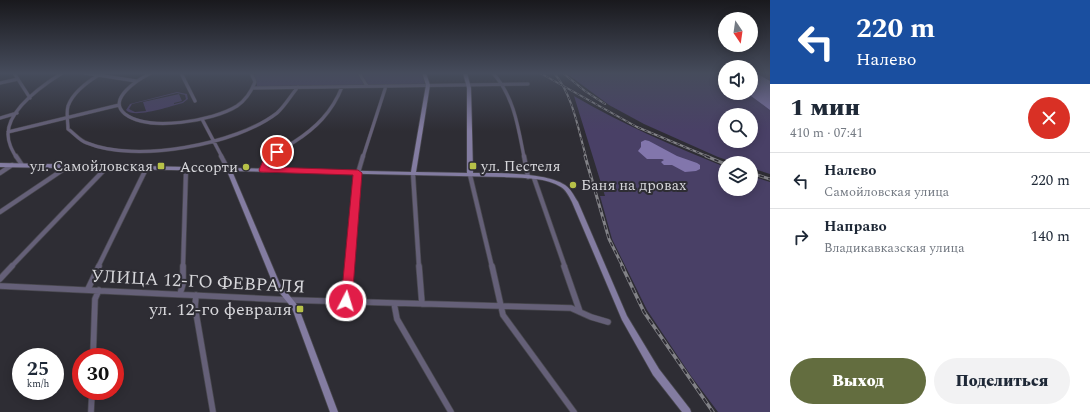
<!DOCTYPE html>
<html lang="ru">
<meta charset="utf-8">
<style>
:root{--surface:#fff;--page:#f2f2f3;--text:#1f2937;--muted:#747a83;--line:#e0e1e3;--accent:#636d3f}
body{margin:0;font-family:Spectral,serif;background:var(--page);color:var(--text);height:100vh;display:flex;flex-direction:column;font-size:15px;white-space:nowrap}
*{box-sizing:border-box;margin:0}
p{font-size:13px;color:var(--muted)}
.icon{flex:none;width:22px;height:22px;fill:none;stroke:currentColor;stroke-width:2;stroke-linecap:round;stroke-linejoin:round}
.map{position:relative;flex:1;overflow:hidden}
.side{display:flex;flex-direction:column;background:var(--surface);width:320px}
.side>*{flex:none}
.hud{background:#1a4fa0;color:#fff;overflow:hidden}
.needle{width:26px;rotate:167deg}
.fabs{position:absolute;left:718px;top:12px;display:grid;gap:8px}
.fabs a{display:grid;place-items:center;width:40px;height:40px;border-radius:50%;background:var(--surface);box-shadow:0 2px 10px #0003;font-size:20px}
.speed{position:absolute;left:12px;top:348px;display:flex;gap:8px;font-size:20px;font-weight:700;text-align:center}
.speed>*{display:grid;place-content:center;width:52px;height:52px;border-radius:50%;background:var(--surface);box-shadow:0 2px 10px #0003;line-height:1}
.speed small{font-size:10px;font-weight:400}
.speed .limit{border:6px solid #d22;background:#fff;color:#111}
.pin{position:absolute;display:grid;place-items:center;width:34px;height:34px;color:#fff;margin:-17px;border:2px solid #fff;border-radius:50%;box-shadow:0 1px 4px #0007}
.me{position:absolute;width:44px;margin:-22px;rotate:5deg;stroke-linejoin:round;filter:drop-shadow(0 0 3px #0008)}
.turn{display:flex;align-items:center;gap:14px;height:84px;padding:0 20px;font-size:18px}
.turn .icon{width:52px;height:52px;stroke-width:2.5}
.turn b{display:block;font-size:28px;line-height:34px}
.round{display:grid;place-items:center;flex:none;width:42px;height:42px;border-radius:21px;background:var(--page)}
.head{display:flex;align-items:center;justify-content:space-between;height:68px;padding:0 20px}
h1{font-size:24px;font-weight:800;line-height:30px}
.action{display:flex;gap:8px;margin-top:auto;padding:8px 20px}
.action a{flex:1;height:46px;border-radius:24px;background:var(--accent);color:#fff;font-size:16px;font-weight:800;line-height:46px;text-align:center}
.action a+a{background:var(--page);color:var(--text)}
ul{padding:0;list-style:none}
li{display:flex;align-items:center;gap:12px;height:56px;padding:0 20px;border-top:1px solid var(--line)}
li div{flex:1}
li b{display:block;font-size:15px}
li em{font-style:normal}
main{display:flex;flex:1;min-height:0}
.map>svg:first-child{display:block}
</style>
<main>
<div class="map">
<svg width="770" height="412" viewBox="0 0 770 412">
<rect width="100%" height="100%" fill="#2e2d34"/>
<!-- green -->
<path fill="#494066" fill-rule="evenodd" d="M258,73H421L425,80V84L258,87L257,86L254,75Z
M566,73H725V93H751V73H770V174L751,168V163H736L718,157L644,124L609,105ZM725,115H751V141H725Z
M177,92L187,94L188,99L183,103C171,106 134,119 126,110L130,104ZM177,93L185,95L186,99L182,102L174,104V103L182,101L179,94L143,102L146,111L135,112L129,109L132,104Z
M574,96C622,124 673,146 725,167V189H751V176L770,182V412H718L691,376L647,310L612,239L600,196H605Z"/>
<!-- water -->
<path fill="#8276ac" d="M751,73H756L770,81V110L747,93H751Z
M645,140L649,141L677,156L697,163L700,165V169L696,171L685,172L672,165H664L661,162L664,160L662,159H647L638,151L641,147V142Z"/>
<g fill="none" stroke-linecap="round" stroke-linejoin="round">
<!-- street-far2 casing -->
<g stroke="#49484f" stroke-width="4">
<path id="street-far2" d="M14,73L30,98
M85,73L136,81
M102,73C90,80 73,92 68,106C66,113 68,122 68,129C74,133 80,141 87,143C135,163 236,145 277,113C285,106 291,95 298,87
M151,73C139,79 106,99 125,114C149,132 213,121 237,106C246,100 251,92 255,82L251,73
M181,73L195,101
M359,73L367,86
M493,73C514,97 518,126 524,157
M0,83L18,79
M254,88L528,84
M0,118L17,113
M202,119L222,157
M8,132L119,105
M16,157C12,150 8,143 8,134C8,109 43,85 62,73
M270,157C277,151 286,147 294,142C316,128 332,112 342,87
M363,157L386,86"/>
</g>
<!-- street-far1 casing -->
<g stroke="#49484f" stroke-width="5.5">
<path id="street-far1" d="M16,156L22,165
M221,156L229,171
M524,156L528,177
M263,170L271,156
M0,173L12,165
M413,174L419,267
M470,175L492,267
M534,178L565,267
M0,212L67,167
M11,267L106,168
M98,267L146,169
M183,267L186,170
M349,267L358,173L363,156"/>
</g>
<!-- street casing -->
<g stroke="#49484f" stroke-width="7">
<path id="street" d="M419,266L422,304
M492,266L503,315L574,412
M564,266L580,312
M0,279L12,266
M0,286L290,300L571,308L591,317L608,322
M88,289L99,266
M180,294L183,284V266
M196,295L195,307L213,412
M346,301L349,266
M394,303L397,319L451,412
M93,357L95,299L99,290
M91,412L92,391"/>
</g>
<!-- secondary casing -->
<g stroke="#49484f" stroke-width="1.5">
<path id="secondary" d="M422,73H426L430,85L416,172L467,173V88L463,73H467L471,88L473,173C495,173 546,172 565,185C571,189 574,196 578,202L627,316L659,369L690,409L691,412H682L653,375L622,320L572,202C569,196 566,190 561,187C546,177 521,178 504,177L232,171L280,284L298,306L338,412H330L292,308L274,286L227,171L0,167V163L411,172L426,85Z"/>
</g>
<!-- street-far2 -->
<use href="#street-far2" stroke="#656078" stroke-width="3"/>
<!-- street-far1 -->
<use href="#street-far1" stroke="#656078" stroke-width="4"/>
<!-- street -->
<use href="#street" stroke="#656078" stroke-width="5.5"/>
<!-- secondary -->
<use href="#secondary" fill="#837ca1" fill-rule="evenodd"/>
<!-- rail-far2 casing -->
<g stroke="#828287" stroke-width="2">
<path id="rail-far2" d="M540,73L637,127L709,157
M554,73C573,95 578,129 586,157
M563,73L585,91L605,104"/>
</g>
<!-- rail-far1 casing -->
<g stroke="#828287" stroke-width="3">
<path id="rail-far1" d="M585,156L609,239L623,267
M706,156L725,164
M751,173L770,179"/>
</g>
<!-- rail casing -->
<g stroke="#828287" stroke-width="3.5">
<path id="rail" d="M622,266L644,312L713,412"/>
</g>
<!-- rail-far2 -->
<use href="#rail-far2" stroke="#2e2d34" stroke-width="1" stroke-dasharray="3.5" stroke-linecap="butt"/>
<!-- rail-far1 -->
<use href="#rail-far1" stroke="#2e2d34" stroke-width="1.5" stroke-dasharray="4.5" stroke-linecap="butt"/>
<!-- rail -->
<use href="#rail" stroke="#2e2d34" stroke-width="2" stroke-dasharray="6" stroke-linecap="butt"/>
</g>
<!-- sky -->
<linearGradient id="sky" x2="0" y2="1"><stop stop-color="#19191d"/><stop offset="0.56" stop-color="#464c5c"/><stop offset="1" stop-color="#464c5c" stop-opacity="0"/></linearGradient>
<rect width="770" height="131" fill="url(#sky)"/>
<!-- route -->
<path fill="#e11d48" stroke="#92132f" d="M277,150L281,152L272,159L268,167L358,170L362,173L352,301L350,304L346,306L342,304L341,301L353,175L260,172L259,170L265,156Z"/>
<!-- markers -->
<g fill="#b7c148" stroke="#2e2d34" stroke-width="1.5">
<rect x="157" y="162" width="8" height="8" rx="2"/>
<rect x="469" y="162" width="8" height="8" rx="2"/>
<circle cx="246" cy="167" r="4"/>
<circle cx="573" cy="185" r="4"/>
<rect x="296" y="305" width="8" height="8" rx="2"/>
</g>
<g text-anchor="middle" stroke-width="4" stroke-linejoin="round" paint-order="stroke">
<!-- poi labels -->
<g font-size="15" fill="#d7d7db" stroke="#2e2d34" text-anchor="end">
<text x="153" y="171">ул. Самойловская</text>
<text x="481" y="171" text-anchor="start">ул. Пестеля</text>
<text x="238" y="172">Ассорти</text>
<text x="581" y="190" text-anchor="start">Баня на дровах</text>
</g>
<!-- near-street labels -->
<g font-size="18" fill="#d7d7db" stroke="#2e2d34">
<text transform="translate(198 281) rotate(3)" y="6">УЛИЦА 12-ГО ФЕВРАЛЯ</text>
</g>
<!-- near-poi labels -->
<g font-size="18" fill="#d7d7db" stroke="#2e2d34" text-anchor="end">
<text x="292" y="315">ул. 12-го февраля</text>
</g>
</g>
</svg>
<div class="fabs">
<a><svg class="needle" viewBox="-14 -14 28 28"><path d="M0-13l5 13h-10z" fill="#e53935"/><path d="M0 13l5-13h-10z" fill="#747a83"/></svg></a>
<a><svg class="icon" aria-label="sound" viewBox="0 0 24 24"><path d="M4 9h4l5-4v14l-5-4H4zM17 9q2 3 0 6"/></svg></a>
<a><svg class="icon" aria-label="search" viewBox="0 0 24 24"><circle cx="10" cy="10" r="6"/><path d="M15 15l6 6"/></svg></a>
<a><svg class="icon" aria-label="layers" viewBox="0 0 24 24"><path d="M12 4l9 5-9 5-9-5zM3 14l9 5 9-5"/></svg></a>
</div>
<div class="speed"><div>25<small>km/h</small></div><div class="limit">30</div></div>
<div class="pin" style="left:277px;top:152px;background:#d93025"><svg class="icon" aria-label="arrive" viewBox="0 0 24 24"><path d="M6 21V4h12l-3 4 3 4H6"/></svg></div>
<svg class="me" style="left:346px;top:301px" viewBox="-20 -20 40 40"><circle r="17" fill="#e11d48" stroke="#fff" stroke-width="3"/><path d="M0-11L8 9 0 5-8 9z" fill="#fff"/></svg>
</div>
<section class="side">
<div class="hud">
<div class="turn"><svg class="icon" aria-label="left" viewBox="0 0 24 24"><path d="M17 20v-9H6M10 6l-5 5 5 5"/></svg><div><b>220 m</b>Налево</div></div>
</div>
<div class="head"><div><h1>1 мин</h1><p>410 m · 07:41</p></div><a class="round" style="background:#d93025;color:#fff"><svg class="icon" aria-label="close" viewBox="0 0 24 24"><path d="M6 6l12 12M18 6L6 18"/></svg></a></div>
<ul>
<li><svg class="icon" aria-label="left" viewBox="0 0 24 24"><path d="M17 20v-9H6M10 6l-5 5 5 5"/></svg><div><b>Налево</b><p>Самойловская улица</p></div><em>220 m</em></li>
<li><svg class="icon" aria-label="right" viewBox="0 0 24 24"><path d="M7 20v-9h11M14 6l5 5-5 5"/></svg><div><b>Направо</b><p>Владикавказская улица</p></div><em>140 m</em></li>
</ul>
<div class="action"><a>Выход</a><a>Поделиться</a></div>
</section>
</main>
